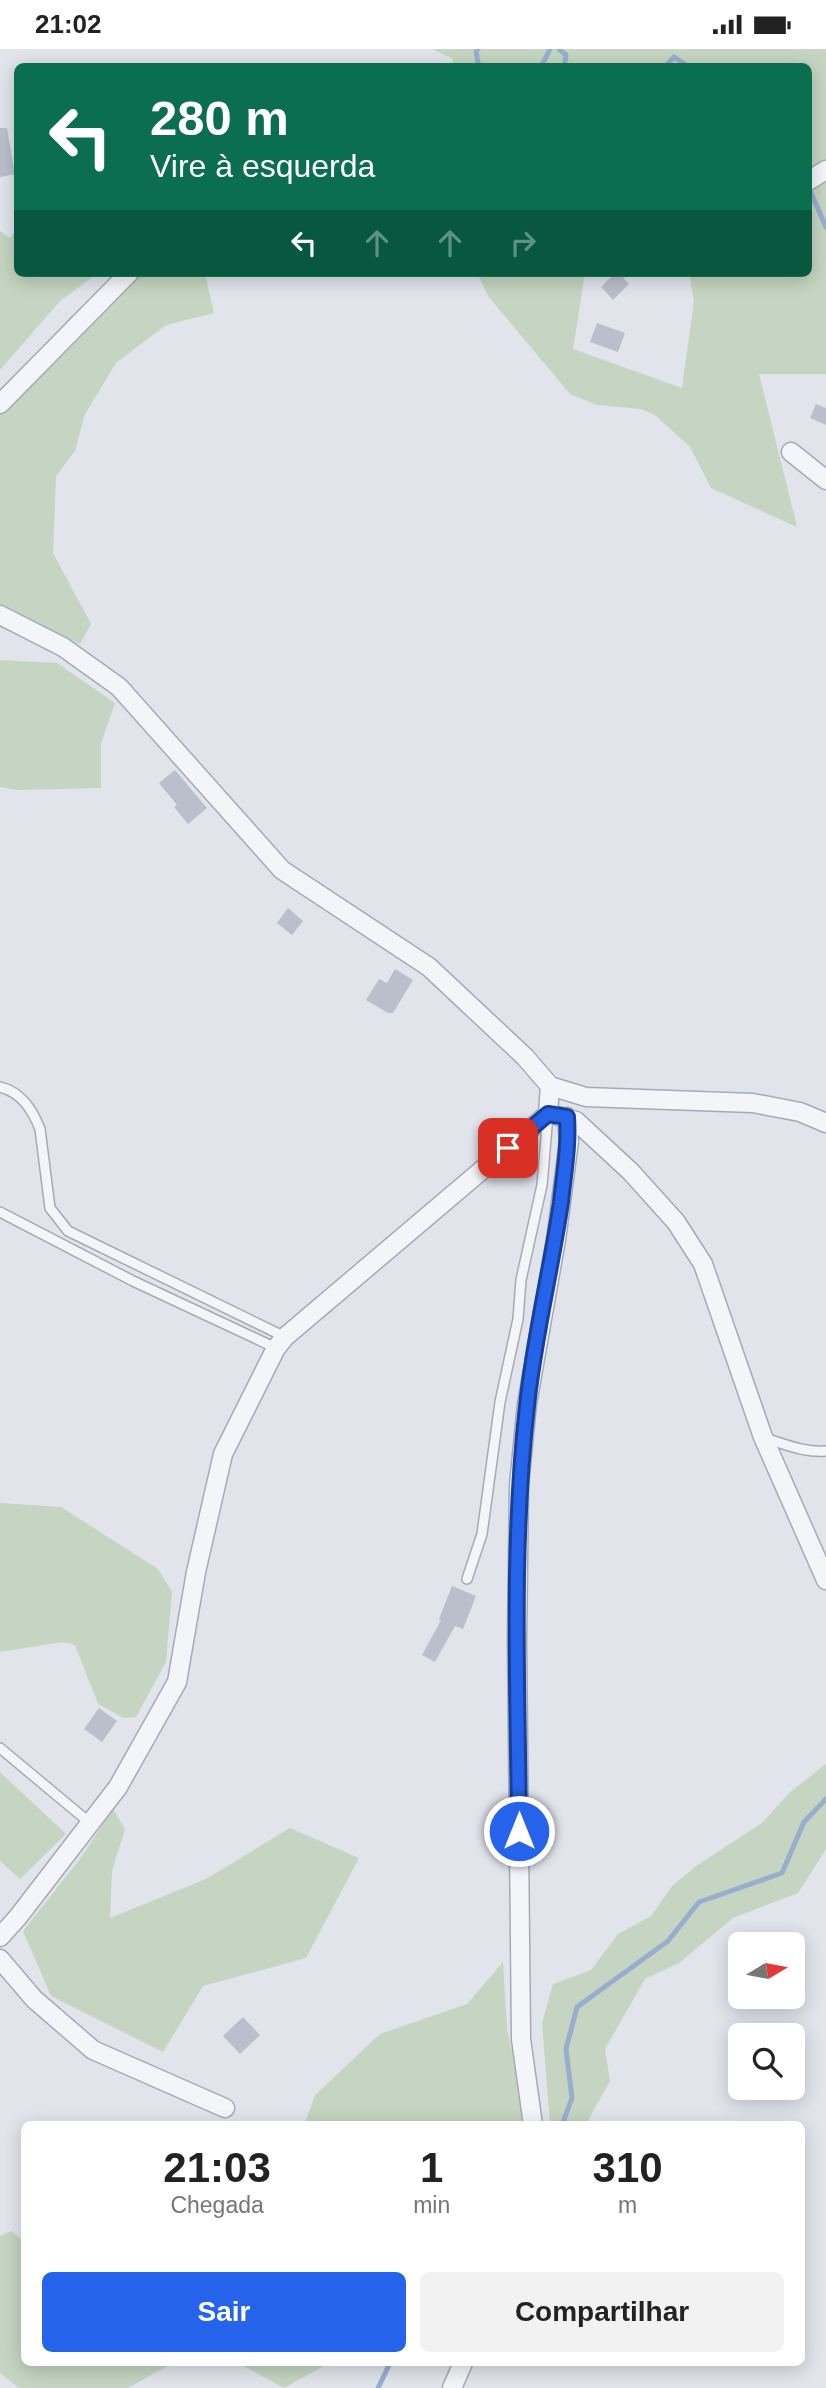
<!DOCTYPE html>
<html lang="pt">
<meta charset="utf-8">
<style>
:root{--surface:#fff;--page:#f2f2f2;--text:#222;--muted:#767676;--accent:#2563eb}
body{margin:0;font-family:Arial,sans-serif;background:var(--page);color:var(--text);height:100vh;display:flex;flex-direction:column;font-size:26px;white-space:nowrap}
*{box-sizing:border-box;margin:0}
p{font-size:23px;color:var(--muted)}
.icon{flex:none;width:38px;height:38px;fill:none;stroke:currentColor;stroke-width:2;stroke-linecap:round;stroke-linejoin:round}
.map{position:relative;flex:1;overflow:hidden}
.side{position:absolute;left:21px;top:2072px;width:784px;height:245px;display:flex;flex-direction:column;background:var(--surface);border-radius:10px;box-shadow:0 4px 18px #0003}
.side>*{flex:none}
.top-card{position:absolute;left:14px;top:14px;width:798px;height:214px;border-radius:10px;box-shadow:0 4px 18px #0003;background:#0b6e4f;color:#fff;overflow:hidden}
.needle{width:46px;rotate:80deg}
.buttons{position:absolute;left:728px;top:1883px;display:grid;gap:14px}
.buttons a{display:grid;place-items:center;width:77px;height:77px;border-radius:10px;background:var(--surface);box-shadow:0 4px 18px #0003;font-size:35px}
.pin{position:absolute;display:grid;place-items:center;width:60px;height:60px;color:#fff;margin:-30px;border-radius:14px;box-shadow:0 4px 10px #0006}
.me{position:absolute;width:77px;margin:-38px;rotate:0deg;stroke-linejoin:round;filter:drop-shadow(0 0 5px #0008)}
.turn{display:flex;align-items:center;gap:24px;height:147px;padding:0 21px;font-size:32px}
.turn .icon{width:91px;height:91px;stroke-width:2.5}
.turn b{display:block;font-size:49px;line-height:60px}
.lanes{display:flex;align-items:center;height:66px;padding:0 21px;background:#0003;justify-content:center;gap:35px;direction:ltr}
.lanes .off{opacity:.35}
.eta{display:flex;justify-content:space-evenly;align-items:center;height:119px;text-align:center}
.eta b{font-size:42px;font-weight:700;line-height:49px}
.button{display:flex;gap:14px;margin-top:auto;padding:14px 21px}
.button a{flex:1;height:80px;border-radius:10px;background:var(--accent);color:#fff;font-size:28px;font-weight:700;line-height:80px;text-align:center}
.button a+a{background:var(--page);color:var(--text)}
.status{display:flex;justify-content:space-between;align-items:center;height:49px;padding:0 35px;background:var(--surface);direction:ltr}
.status svg{height:19px;fill:currentColor}
.map>svg:first-child{display:block}
</style>
<div class="status"><b>21:02</b><svg viewBox="0 0 49 12"><path d="M0 12V9h3v3zM5 12V6h3v6zM10 12V3h3v9zM15 12V0h3v12zM26 1h20v11H26zM47 4h2v5h-2z"/></svg></div>
<div class="map">
<svg width="826" height="2339" viewBox="0 0 826 2339">
<rect width="100%" height="100%" fill="#e1e4eb"/>
<!-- green -->
<path fill="#c5d5c1" d="M432,0H826V325H759L797,478L711,439L690,398L655,366L641,360L597,356L570,345L488,247L477,224H585L573,300L682,339L694,253L689,224H808V18H452L453,10Z
M17,180L18,224H98L60,252L0,321V182L10,189Z
M138,224H205L214,264L166,276L116,314L85,365L75,402L56,427L53,504L91,575L80,595L0,558V354L70,268Z
M0,611L57,614L115,654L101,694V739L17,741L0,738Z
M0,1454L61,1458L158,1520L172,1543L166,1613L136,1668L124,1669L98,1655L75,1596L62,1593L0,1603Z
M826,1715V1800L798,1844L733,1869L679,1914L645,1930L605,2000L610,2032L586,2075H550L542,1974L553,1935L591,1921L618,1885L651,1867L672,1837L696,1817L762,1774L789,1744Z
M0,1723L66,1785L20,1830L0,1812Z
M113,1760L125,1780L112,1822L110,1869L206,1830L290,1779L359,1809L306,1909L203,1937L163,2003L51,1947L23,1882L82,1807Z
M503,1913L507,1979L527,2075L304,2076L315,2046L380,1985L467,1955Z
M11,2182L24,2192V2314H173L128,2339H19L0,2324V2187Z
M238,2314H329L284,2339Z"/>
<g fill="none" stroke-linecap="round" stroke-linejoin="round">
<!-- stream -->
<path stroke="#99aece" stroke-width="5" d="M478,0L476,2L478,14L482,18
M559,0L566,6L564,18
M541,18L550,0
M665,18L674,8L689,18
M808,137L826,178
M562,2076L572,2049L566,2000L577,1958L668,1892L699,1853L782,1824L804,1773L826,1750
M378,2339L390,2314"/>
</g>
<!-- building -->
<path fill="#bbbfcb" d="M0,79H7L15,125L0,128Z
M615,224H619L629,235L613,251L601,238Z
M597,274L625,284L618,303L590,293Z
M816,355L826,359V376L810,369Z
M175,721L207,759L188,775L174,758L177,756L159,734Z
M288,859L303,872L292,886L277,874Z
M395,920L413,931L393,964H388L366,951L379,930L387,934Z
M452,1537L476,1547L463,1580L455,1577L435,1613L422,1606L441,1571L439,1570Z
M99,1659L117,1672L102,1693L84,1680Z
M243,1968L260,1986L240,2005L223,1987Z"/>
<g fill="none" stroke-linecap="round" stroke-linejoin="round">
<!-- lane casing -->
<g stroke="#a6aab6" stroke-width="12">
<path id="lane" d="M0,1038C21,1043 32,1060 40,1080L50,1159L68,1182L285,1288
M0,1163L133,1232L276,1299
M764,1389C785,1395 804,1404 826,1402
M467,1530L482,1485L500,1353L518,1270L521,1231L542,1136L548,1066
M0,1699L90,1774"/>
</g>
<!-- street casing -->
<g stroke="#a6aab6" stroke-width="21">
<path id="street" d="M808,132L826,121
M0,355L129,224
M791,403L826,431
M0,566L63,598L119,638L282,821L429,918L525,1008L550,1037L586,1048L753,1054L800,1063L826,1074
M558,1067L576,1072L631,1123L676,1173L703,1215L763,1388L826,1531
M0,1888L18,1868L118,1738L177,1633L196,1523L223,1405L276,1299L285,1288L548,1065L550,1037
M0,1910L34,1950L93,2001L225,2059
M533,2076L521,1990L517,1593L519,1436L527,1355L556,1191L569,1092L567,1068
M452,2339L463,2314"/>
</g>
<!-- lane -->
<use href="#lane" stroke="#f4f5f9" stroke-width="9"/>
<!-- street -->
<use href="#street" stroke="#f4f5f9" stroke-width="18"/>
</g>
<g fill="none" stroke-linecap="round" stroke-linejoin="round">
<!-- route casing -->
<g stroke="#184099" stroke-width="18">
<path id="route" d="M508,1099L548,1065L567,1068C569,1097 564,1124 561,1153C551,1221 534,1289 527,1357C511,1498 518,1641 519,1782"/>
</g>
<!-- route -->
<use href="#route" stroke="#2563eb" stroke-width="12"/>
</g>
</svg>
<div class="buttons">
<a><svg class="needle" viewBox="-14 -14 28 28"><path d="M0-13l5 13h-10z" fill="#e53935"/><path d="M0 13l5-13h-10z" fill="#767676"/></svg></a>
<a><svg class="icon" aria-label="search" viewBox="0 0 24 24"><circle cx="10" cy="10" r="6"/><path d="M15 15l6 6"/></svg></a>
</div>
<div class="pin" style="left:508px;top:1099px;background:#d93025"><svg class="icon" aria-label="arrive" viewBox="0 0 24 24"><path d="M6 21V4h12l-3 4 3 4H6"/></svg></div>
<svg class="me" style="left:519px;top:1782px" viewBox="-20 -20 40 40"><circle r="17" fill="#2563eb" stroke="#fff" stroke-width="3"/><path d="M0-11L8 9 0 5-8 9z" fill="#fff"/></svg>
<div class="top-card">
<div class="turn"><svg class="icon" aria-label="left" viewBox="0 0 24 24"><path d="M17 20v-9H6M10 6l-5 5 5 5"/></svg><div><b>280 m</b>Vire à esquerda</div></div>
<div class="lanes"><svg class="icon" aria-label="left" viewBox="0 0 24 24"><path d="M17 20v-9H6M10 6l-5 5 5 5"/></svg><svg class="icon off" aria-label="ahead" viewBox="0 0 24 24"><path d="M12 20V5M6 11l6-6 6 6"/></svg><svg class="icon off" aria-label="ahead" viewBox="0 0 24 24"><path d="M12 20V5M6 11l6-6 6 6"/></svg><svg class="icon off" aria-label="right" viewBox="0 0 24 24"><path d="M7 20v-9h11M14 6l5 5-5 5"/></svg></div>
</div>
<section class="side">
<div class="eta">
<div><b>21:03</b><p>Chegada</p></div>
<div><b>1</b><p>min</p></div>
<div><b>310</b><p>m</p></div>
</div>
<div class="button"><a>Sair</a><a>Compartilhar</a></div>
</section>
</div>
